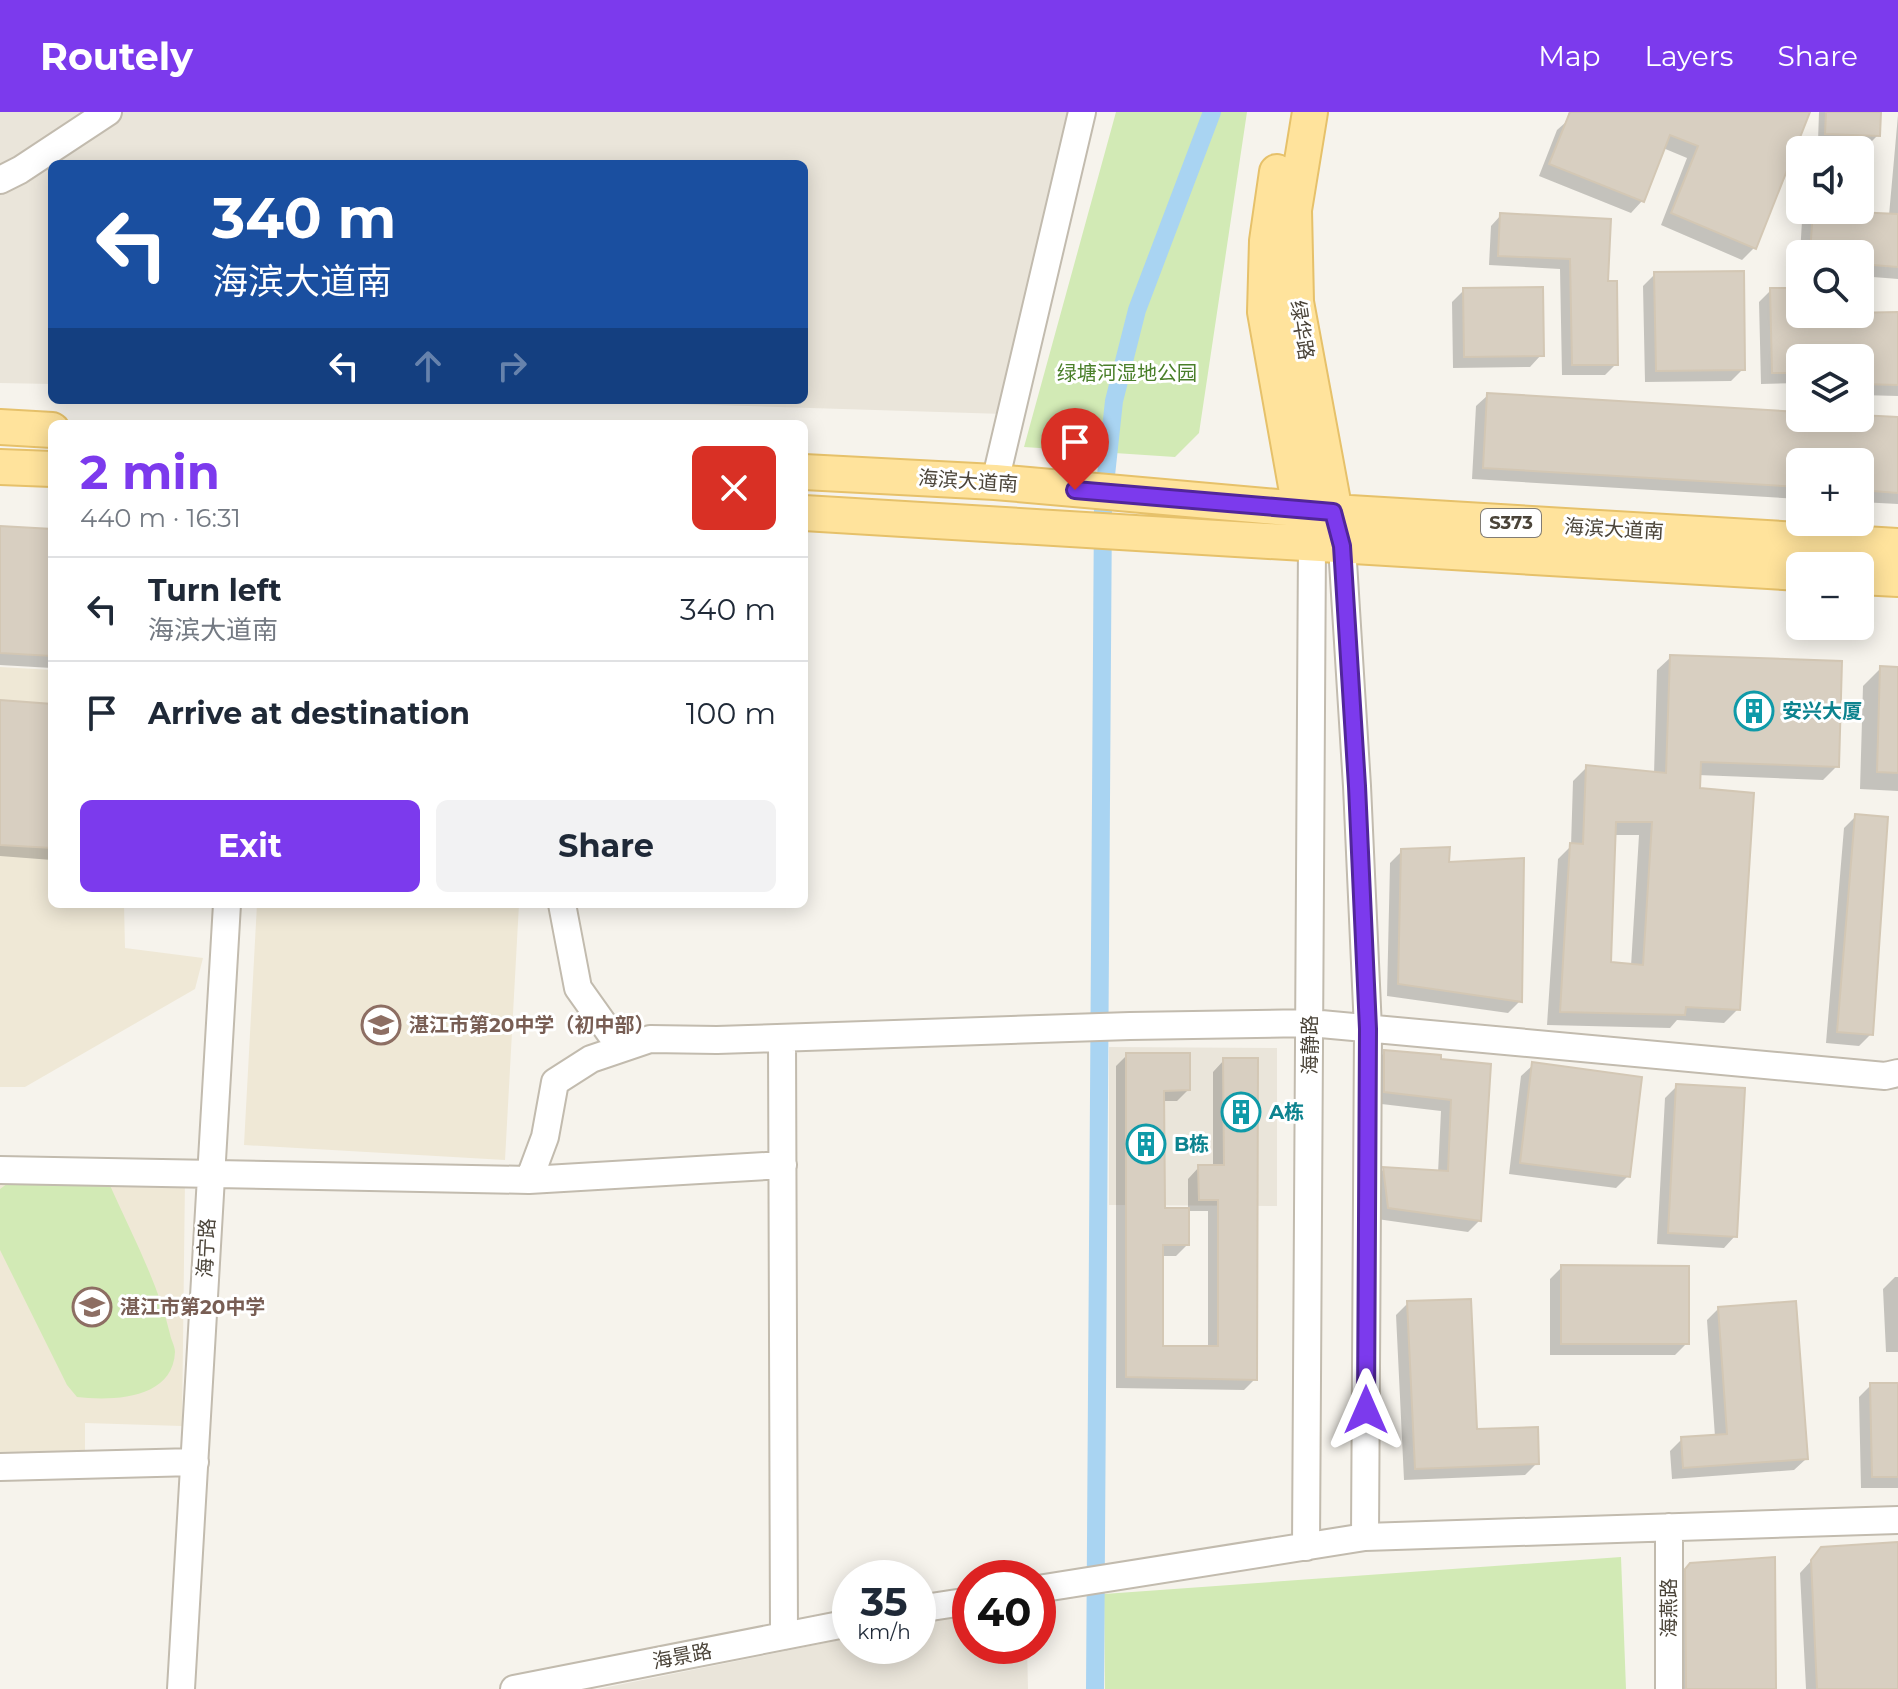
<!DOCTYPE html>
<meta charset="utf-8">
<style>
:root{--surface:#fff;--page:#f2f2f3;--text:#1f2937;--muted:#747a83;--line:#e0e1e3;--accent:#7c3aed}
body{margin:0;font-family:Montserrat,"Noto Sans SC",sans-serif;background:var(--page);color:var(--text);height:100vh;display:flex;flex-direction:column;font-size:30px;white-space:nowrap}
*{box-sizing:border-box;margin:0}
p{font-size:26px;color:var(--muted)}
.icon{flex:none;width:44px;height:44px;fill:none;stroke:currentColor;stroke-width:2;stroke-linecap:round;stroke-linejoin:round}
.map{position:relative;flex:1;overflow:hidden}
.drawer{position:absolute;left:48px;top:308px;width:760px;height:488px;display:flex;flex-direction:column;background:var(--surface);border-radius:12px;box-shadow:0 4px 20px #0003}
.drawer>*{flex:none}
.banner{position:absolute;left:48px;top:48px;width:760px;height:244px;border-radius:12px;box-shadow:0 4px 20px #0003;background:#1a4fa0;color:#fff;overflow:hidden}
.tools{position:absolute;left:1786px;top:24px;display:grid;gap:16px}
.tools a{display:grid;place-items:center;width:88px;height:88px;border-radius:12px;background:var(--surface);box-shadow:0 4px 20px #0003;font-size:40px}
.speed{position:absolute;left:832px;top:1448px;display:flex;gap:16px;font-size:40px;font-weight:700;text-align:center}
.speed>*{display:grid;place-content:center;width:104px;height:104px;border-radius:50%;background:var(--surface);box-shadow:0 4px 20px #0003;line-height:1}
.speed small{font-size:20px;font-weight:400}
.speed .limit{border:12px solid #d22;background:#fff;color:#111}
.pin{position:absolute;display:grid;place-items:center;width:68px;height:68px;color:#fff;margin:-82px -34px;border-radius:50% 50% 50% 0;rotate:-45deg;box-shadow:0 0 8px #0007}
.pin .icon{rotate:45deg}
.me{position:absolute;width:88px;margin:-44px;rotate:0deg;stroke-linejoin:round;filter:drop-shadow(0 0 6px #0008)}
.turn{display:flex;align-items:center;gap:28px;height:168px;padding:0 32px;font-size:36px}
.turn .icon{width:104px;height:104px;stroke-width:2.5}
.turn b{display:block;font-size:56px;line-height:68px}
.lanes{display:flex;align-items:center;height:76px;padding:0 32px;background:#0003;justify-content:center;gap:40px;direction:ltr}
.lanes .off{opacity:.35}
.round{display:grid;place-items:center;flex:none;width:84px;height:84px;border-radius:12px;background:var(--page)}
.head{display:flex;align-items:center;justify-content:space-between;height:136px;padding:0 32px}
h1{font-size:48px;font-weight:700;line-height:60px;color:var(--accent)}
.primary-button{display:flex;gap:16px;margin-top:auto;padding:16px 32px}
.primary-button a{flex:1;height:92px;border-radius:12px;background:var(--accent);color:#fff;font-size:32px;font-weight:700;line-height:92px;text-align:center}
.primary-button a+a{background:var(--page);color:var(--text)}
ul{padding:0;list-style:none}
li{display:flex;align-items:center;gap:24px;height:104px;padding:0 32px;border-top:2px solid var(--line)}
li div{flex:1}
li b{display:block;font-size:30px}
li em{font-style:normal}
header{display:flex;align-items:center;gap:48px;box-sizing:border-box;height:112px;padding:0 40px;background:var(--accent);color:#fff}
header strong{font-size:38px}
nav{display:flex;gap:44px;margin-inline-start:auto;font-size:28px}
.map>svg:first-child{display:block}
</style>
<header>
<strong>Routely</strong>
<nav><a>Map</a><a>Layers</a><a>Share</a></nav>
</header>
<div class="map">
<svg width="1898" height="1577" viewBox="0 0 1898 1577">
<rect width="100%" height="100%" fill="#f6f3ec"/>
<!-- residential -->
<path fill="#eae5da" d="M0,0H1072L1004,302L551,288H804V52H52V272L0,271Z
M1109,935L1277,936V1094L1109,1093Z
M970,1501V1534H1027L1028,1577H598L850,1526V1534H918V1512Z"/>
<!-- education -->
<path fill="#efe8d6" d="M0,555L52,558V792H124L125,836L203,846L195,877L25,975H0Z
M257,792H519L505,1048L244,1033Z
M0,1064L185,1067L182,1314L85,1311V1343L0,1346Z"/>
<!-- green -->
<path fill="#d2eab5" d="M1116,0H1247L1199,321L1175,345L1024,335Z
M15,1066L108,1069C130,1119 158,1170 170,1222C171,1228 175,1234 175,1240C173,1288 111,1289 77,1285L67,1273L0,1138V1077Z
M1621,1445L1626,1577H1105L1104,1482Z"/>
<!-- shadow -->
<path fill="#0003" fill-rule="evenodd" d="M1569,0H1808L1754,136L1742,148L1661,113L1687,46L1663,36L1642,89L1631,101L1539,64L1557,18L1566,10Z
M1819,0H1879L1878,23L1869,32L1818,29Z
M1898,3V167L1860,164V142H1800L1799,159L1802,109L1813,98L1889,103Z
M1501,103L1609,108L1606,171L1616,252L1605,263H1562L1560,157L1489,153L1491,114Z
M1655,162L1743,257L1731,269L1645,270L1643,174Z
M1464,178L1541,243L1530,255L1453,256L1452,190Z
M1771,178H1800V202H1898V284L1860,283V246H1800V271L1761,272L1759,190Z
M1488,283L1800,302V306L1898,307V392L1860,390V350H1800V387L1472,367L1476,294Z
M0,416L52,419V556L0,553Z
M1671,545L1837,654L1823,668L1698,663V677L1738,897L1724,911L1677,908L1670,916L1547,913L1558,747L1571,734L1573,669L1587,655L1654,662L1657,558ZM1614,723H1639L1631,854L1609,852Z
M1881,556L1898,557V679L1860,677L1863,574Z
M0,590L52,594V748L0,744Z
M1856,704L1871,922L1859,934L1826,931L1844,716Z
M1402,739L1447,752L1520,889L1508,901L1387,884L1390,751Z
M1385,940L1489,954L1479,1109L1468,1120L1377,1107L1373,1068L1384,1057L1438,1061L1441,999L1373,991L1374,951Z
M1127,943L1188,978L1177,989H1162L1163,1098H1188V1067L1199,1055H1213V960L1224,948L1255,1267L1244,1278L1116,1276V954ZM1187,1099H1208V1236H1161V1144H1176L1187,1133Z
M1533,953L1628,1064L1616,1076L1509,1062L1521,964Z
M1677,974L1735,1124L1724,1136L1657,1132L1665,986Z
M1562,1155L1687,1231L1675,1243H1550V1167Z
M1895,1165H1898V1240H1886L1883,1177Z
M1408,1191L1475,1319L1537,1351L1525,1363L1404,1368L1396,1203Z
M1718,1197L1806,1347L1794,1358L1672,1367L1670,1339L1682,1327L1715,1325L1707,1208Z
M1871,1273H1898V1376H1861L1859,1285Z
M1898,1432V1577H1806L1800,1461L1822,1437Z
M1691,1452L1774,1577H1674L1679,1465Z"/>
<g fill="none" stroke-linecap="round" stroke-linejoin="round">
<!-- canal -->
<path stroke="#a9d4f2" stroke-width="18" d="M1095,1577L1103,391L1114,289L1137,198L1212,0"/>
</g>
<!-- building -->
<path fill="#d8cfc1" stroke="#d3c7b4" stroke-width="2" fill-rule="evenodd" d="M1570,0H1810L1756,137L1671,101L1698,34L1670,23L1644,90L1549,52Z
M1826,0H1881L1880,24L1825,22Z
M1813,98L1898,102V155L1860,152V142H1810Z
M1500,101L1611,107L1608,169H1617L1618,253H1572L1570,147L1498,144Z
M1744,159L1745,258L1656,259L1654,160Z
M1543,175L1544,244L1464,245L1463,176Z
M1770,176H1800V202L1898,200V273L1860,272V246H1800V261H1772Z
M1487,281L1800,300V306H1860V303L1898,305V381L1860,378V350H1800V375L1483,356Z
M0,414L52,417V544L0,541Z
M1670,543L1842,549L1839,655L1701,650L1700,676L1754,681L1740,898L1686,895L1685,903L1560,900L1570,731L1583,732L1586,653L1666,661ZM1616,710H1652L1643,853L1611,850Z
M1880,554L1898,555V661L1877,660Z
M0,588L52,592V736L0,733Z
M1855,702L1888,705L1873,923L1837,920Z
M1450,735L1449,750L1524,746L1522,890L1398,872L1401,737Z
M1384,938L1441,943V947L1491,952L1481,1109L1388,1096L1383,1055L1448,1059L1451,988L1384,980Z
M1126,941H1190V978L1164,979L1165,1096H1189V1133H1163V1234H1218V1088H1199L1198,1053H1224L1223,946H1258L1257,1268L1126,1265Z
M1532,950L1642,965L1630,1065L1520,1051Z
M1676,972L1745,976L1737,1125L1668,1121Z
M1561,1153L1689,1154V1232H1561Z
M1471,1187L1477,1317L1538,1315L1539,1352L1415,1357L1407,1189Z
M1796,1189L1808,1347L1683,1356L1681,1325L1727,1322L1718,1195Z
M1870,1271H1898V1365H1872Z
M1898,1430V1577H1817L1811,1448L1821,1435Z
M1775,1445L1776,1577H1686L1685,1457L1690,1451Z"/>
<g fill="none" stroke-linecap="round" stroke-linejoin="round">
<!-- minor casing -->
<g stroke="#c2bbae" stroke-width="30">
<path id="minor" d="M0,68L20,58L108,0
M995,370L1082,0
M1342,434L1357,674L1368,917L1365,1425
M562,792L578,876L610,921L626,935
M782,926L784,1524
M0,1058L529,1068L783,1053
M529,1068L545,1025L555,970L591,947L650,927L717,928L1130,914L1310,911L1885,964L1898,961
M0,1355L195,1350
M1306,1435L1312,431
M1038,1477L1365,1425L1898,1408
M918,1497L970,1489
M181,1577L227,792
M514,1577L850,1511
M1669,1577V1415"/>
</g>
<!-- major casing -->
<g stroke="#e6c16a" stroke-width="38">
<path id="major" d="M1310,0L1294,98L1296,190L1339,422
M1277,60L1267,129L1265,200L1300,397L1308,418
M0,315L52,318
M0,355L52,357
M804,360L995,370L1333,400L1898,434
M804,401L1800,461
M1860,465L1898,467"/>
</g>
<!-- minor -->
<use href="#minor" stroke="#fff" stroke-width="26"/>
<!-- major -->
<use href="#major" stroke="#ffe39c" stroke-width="34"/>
</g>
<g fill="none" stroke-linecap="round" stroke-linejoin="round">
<!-- route casing -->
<g stroke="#51269a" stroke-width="20">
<path id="route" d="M1075,378L1333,400L1342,434L1357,674L1368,917L1366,1298"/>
</g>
<!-- route -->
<use href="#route" stroke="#7c3aed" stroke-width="14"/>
</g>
<!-- icons -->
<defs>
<g id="building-ring" transform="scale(2)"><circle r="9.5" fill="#fff" stroke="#0f9aa8" stroke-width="1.5"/><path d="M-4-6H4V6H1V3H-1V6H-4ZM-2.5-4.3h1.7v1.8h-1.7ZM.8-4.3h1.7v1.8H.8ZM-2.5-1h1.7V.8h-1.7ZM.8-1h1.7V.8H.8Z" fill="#0f9aa8"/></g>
<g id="school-ring" transform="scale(2)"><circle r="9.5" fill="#fff" stroke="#8d6e63" stroke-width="1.5"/><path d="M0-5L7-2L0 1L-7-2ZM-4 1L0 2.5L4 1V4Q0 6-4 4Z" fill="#8d6e63"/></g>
</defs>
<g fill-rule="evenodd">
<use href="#building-ring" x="1754" y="599"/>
<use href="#school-ring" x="381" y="913"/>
<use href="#building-ring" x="1241" y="1000"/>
<use href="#building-ring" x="1146" y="1032"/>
<use href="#school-ring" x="92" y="1195"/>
</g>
<g text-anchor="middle" stroke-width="6" stroke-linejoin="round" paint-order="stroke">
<!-- shield labels -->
<rect fill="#fff" stroke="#817c74" stroke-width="2" x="1481" y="397" width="60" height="28" rx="6"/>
<g font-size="18" font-weight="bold" fill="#4b4439">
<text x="1511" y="417">S373</text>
</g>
<!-- street labels -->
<g font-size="20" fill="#4b4439" stroke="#fff">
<text transform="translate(1302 218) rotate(81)" y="7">绿华路</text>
<text transform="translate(968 369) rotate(4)" y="7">海滨大道南</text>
<text transform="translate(1614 417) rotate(3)" y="7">海滨大道南</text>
<text transform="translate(1310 933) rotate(-90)" y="7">海静路</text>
<text transform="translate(206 1136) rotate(-87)" y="7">海宁路</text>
<text transform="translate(1669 1496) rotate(-90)" y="7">海燕路</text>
<text transform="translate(682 1544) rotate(-11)" y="7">海景路</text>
</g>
<!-- park labels -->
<g font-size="20" fill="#4a7f2a" stroke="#fff">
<text x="1127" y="268">绿塘河湿地公园</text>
</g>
<!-- culture labels -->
<g font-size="20" font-weight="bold" fill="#0d838f" stroke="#fff" text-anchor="start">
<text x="1782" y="606">安兴大厦</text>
<text x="1269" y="1007">A栋</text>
<text x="1174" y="1039">B栋</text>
</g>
<!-- education labels -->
<g font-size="20" font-weight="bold" fill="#785e54" stroke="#fff" text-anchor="start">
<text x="409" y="920">湛江市第20中学（初中部）</text>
<text x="120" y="1202">湛江市第20中学</text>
</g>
</g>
</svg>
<div class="tools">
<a><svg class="icon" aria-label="sound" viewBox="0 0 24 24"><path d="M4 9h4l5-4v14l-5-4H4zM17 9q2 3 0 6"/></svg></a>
<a><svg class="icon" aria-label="search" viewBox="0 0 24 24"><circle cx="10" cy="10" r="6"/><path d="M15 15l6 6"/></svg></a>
<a><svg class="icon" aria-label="layers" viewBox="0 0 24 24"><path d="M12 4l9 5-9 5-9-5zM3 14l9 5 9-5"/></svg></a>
<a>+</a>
<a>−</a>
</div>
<div class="speed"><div>35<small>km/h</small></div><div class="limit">40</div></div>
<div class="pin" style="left:1075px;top:378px;background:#d93025"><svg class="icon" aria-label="arrive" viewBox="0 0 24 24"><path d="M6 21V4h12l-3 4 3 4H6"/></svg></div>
<svg class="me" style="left:1366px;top:1298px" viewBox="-20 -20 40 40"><path d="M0-17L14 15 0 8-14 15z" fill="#7c3aed" stroke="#fff" stroke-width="4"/></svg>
<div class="banner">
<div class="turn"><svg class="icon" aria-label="left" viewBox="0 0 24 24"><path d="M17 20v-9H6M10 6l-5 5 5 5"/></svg><div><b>340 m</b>海滨大道南</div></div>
<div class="lanes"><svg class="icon" aria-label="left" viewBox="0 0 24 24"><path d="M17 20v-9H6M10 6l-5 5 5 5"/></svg><svg class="icon off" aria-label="ahead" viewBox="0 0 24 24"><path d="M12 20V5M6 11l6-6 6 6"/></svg><svg class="icon off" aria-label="right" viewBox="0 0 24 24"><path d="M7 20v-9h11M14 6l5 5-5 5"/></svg></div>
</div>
<section class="drawer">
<div class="head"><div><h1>2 min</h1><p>440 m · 16:31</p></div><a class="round" style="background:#d93025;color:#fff"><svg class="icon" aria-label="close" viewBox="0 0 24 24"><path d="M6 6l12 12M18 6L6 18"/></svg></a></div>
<ul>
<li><svg class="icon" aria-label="left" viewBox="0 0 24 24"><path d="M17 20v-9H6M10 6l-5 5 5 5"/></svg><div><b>Turn left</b><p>海滨大道南</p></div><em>340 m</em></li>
<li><svg class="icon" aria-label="arrive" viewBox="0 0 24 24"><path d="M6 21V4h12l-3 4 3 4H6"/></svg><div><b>Arrive at destination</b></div><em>100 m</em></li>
</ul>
<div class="primary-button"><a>Exit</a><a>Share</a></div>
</section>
</div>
